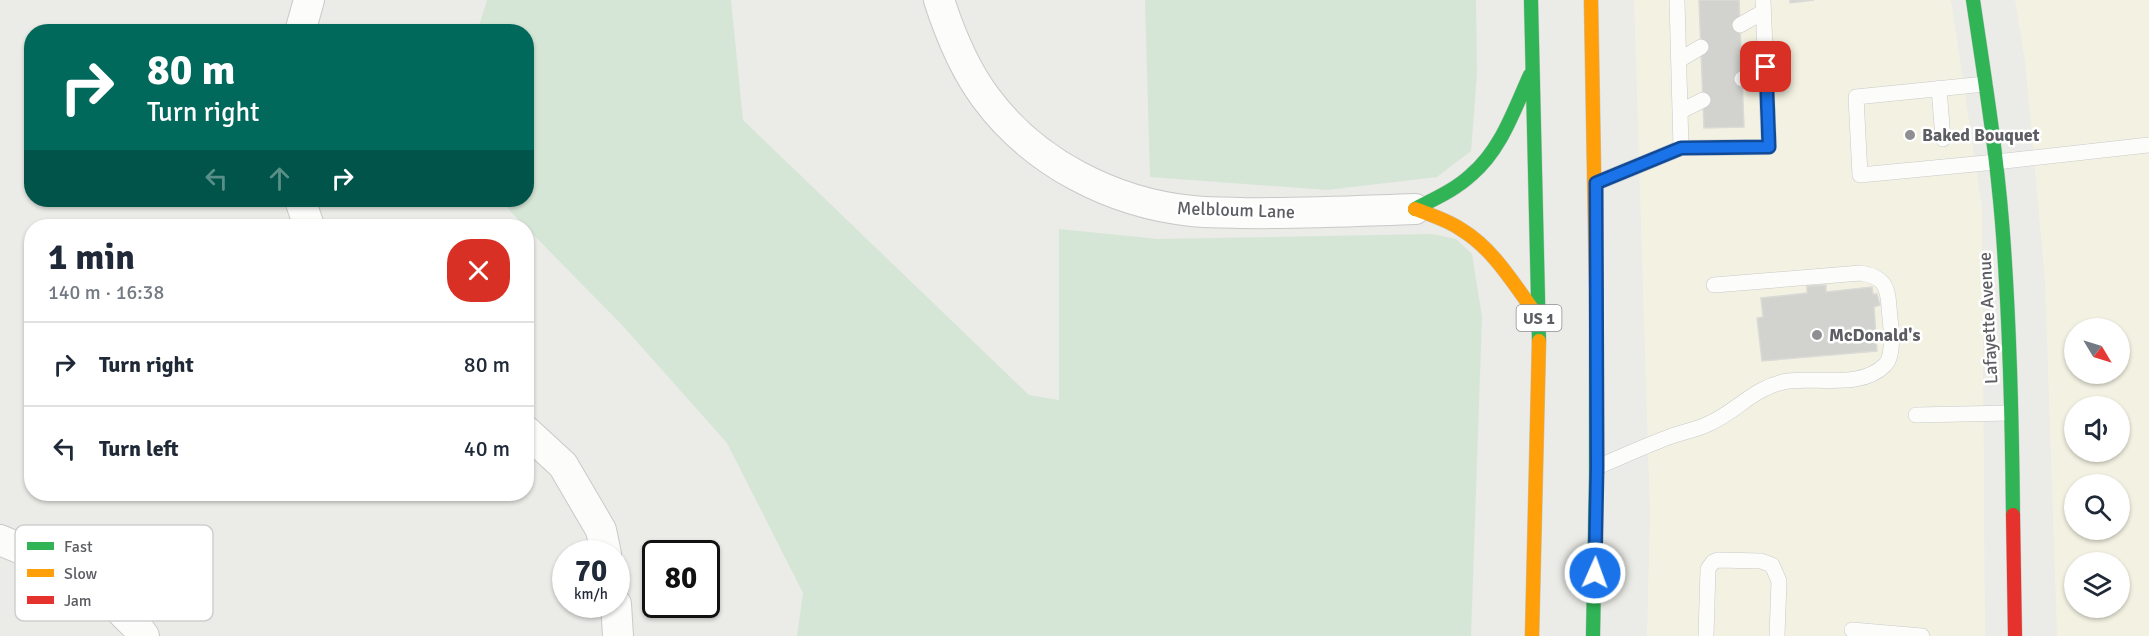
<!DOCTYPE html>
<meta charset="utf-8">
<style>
:root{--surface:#fff;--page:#f6f6f7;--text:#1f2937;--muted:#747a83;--line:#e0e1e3}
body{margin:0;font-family:Signika,sans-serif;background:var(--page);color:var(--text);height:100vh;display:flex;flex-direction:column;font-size:22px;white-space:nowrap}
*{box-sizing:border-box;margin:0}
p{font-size:20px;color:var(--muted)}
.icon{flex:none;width:33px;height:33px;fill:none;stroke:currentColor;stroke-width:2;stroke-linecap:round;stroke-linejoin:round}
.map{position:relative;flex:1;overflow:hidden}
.details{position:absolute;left:24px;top:219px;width:510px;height:282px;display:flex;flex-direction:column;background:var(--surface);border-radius:24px;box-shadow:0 2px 4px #0004}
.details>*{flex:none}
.hud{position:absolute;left:24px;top:24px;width:510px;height:183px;border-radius:24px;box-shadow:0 2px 4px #0004;background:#00695c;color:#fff;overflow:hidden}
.needle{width:39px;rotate:128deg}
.buttons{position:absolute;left:2064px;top:318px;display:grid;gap:12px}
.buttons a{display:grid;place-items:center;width:66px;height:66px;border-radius:50%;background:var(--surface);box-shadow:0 2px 4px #0004;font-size:30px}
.speed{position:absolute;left:552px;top:540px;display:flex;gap:12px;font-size:30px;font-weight:700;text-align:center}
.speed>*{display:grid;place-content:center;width:78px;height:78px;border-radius:50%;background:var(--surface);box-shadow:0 2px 4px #0004;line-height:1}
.speed small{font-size:15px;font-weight:400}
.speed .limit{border:3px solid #111;border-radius:9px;background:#fff;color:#111}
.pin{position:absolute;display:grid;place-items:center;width:51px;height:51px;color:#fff;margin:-26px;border-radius:12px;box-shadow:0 3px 9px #0006}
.me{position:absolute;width:66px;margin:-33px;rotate:2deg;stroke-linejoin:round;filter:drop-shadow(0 0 4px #0008)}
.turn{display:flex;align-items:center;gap:21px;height:126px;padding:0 24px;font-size:27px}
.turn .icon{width:78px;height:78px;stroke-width:2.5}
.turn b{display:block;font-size:42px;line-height:51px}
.lanes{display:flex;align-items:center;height:57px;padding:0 24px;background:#0003;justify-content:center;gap:30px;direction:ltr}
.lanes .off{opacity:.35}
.round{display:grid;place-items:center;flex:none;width:63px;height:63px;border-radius:24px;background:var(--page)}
.overview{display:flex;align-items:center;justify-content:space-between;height:102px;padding:0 24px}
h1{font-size:36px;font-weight:700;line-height:45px}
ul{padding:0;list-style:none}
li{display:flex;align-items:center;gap:18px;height:84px;padding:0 24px;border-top:2px solid var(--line)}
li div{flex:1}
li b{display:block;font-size:22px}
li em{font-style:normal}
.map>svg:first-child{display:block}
</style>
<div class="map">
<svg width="2149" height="636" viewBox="0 0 2149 636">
<rect width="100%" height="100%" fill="#ebebe7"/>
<!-- commercial -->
<path fill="#f3f2e2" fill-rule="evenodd" d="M1634,0H1951L1982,208L1985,636H1647L1650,513Z
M2015,0H2149V636H2057L2045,281L2025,61ZM2074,328H2120V374H2074ZM2074,406H2120V452H2074ZM2074,484H2120V530H2074ZM2074,562H2120V608H2074Z"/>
<!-- green -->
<path fill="#d6e6d6" d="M487,0H731L743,120L1029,395L1059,400V229L1158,239L1432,234L1456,239L1472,254L1482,317L1471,636H797L803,593L727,443L622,325L514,215L501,200H526V32H477Z
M1145,0H1476L1477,74L1471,151L1437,177L1327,190L1150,177Z"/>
<!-- building -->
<path fill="#d2d2cf" stroke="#dadad6" stroke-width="1.5" d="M1699,0H1739L1744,127L1704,128Z
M1790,0H1814L1790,3Z
M1826,285V292L1872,287L1873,294H1877L1880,305L1874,307L1877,351L1762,361L1757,318L1763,317L1761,298L1807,293V286Z"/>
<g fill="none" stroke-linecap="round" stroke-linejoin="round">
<!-- lane casing -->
<g stroke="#c9c9c9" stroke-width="16">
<path id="lane" d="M1740,25L1763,12
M1679,60L1701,47
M1742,79L1766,67
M1985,84L1856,97L1860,175L1996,162L2149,145
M1939,88L1943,139
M1681,111L1703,100
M1681,148L1769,147L1763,0
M1596,183L1681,148L1677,0
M1916,415L2010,413
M1597,467C1621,457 1645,446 1669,437C1682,432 1696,430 1708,424C1737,412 1753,387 1788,381C1819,377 1861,389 1885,365C1896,354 1890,322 1889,307C1888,285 1883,277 1861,273L1714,285
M1852,630L1922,636
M1706,636L1708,569L1713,562L1718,560L1761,561L1772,565L1779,581L1777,636"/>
</g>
<!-- street casing -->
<g stroke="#c9c9c9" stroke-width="32">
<path id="street" d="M939,0C950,34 964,69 986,98C1034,163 1113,203 1192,211C1208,213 1225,212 1242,213C1299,214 1357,211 1415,209
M300,32L309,0
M300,200L309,226
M526,431L563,465L601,530L606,554
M0,540L86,576L138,628L144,636
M616,604L618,636"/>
</g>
<!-- fast casing -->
<g stroke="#c7c8c7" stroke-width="15">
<path id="fast" d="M1531,0L1539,341
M1973,0C1984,74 1996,148 2002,222C2010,320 2012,417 2013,515
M1415,209C1434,199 1455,190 1471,175C1501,150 1514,110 1530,75
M1593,636L1596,477V283"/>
</g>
<!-- slow casing -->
<g stroke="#c7c8c7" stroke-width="15">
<path id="slow" d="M1591,0L1596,283
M1415,209C1431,215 1448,220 1462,230C1495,250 1516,288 1539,318
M1532,636L1539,341"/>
</g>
<!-- jam casing -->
<g stroke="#c7c8c7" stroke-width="15">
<path id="jam" d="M2013,515L2015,636"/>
</g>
<!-- lane -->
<use href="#lane" stroke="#fcfcfb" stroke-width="15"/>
<!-- street -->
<use href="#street" stroke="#fcfcfb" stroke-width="30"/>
<!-- fast -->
<use href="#fast" stroke="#30b455" stroke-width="14"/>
<!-- slow -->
<use href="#slow" stroke="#ff9f0a" stroke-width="14"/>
<!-- jam -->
<use href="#jam" stroke="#e5322d" stroke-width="14"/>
</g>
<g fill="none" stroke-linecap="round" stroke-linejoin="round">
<!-- route casing -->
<g stroke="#114b97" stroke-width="15">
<path id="route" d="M1595,573L1597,467L1596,183L1681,148L1769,147L1766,67"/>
</g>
<!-- route -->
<use href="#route" stroke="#1a73e8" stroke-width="10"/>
</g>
<!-- markers -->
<g fill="#8f8f91" stroke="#fff" stroke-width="2">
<circle cx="1910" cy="135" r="6"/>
<circle cx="1817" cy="335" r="6"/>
</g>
<g text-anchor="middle" stroke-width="5" stroke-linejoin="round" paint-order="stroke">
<!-- shield labels -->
<rect fill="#fff" stroke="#8e8e92" stroke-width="1.5" x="1516.5" y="305" width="45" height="26" rx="4.5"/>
<g font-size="16" font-weight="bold" fill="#5d5e63">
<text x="1539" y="324">US 1</text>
</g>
<!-- poi labels -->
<g font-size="18" font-weight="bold" fill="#5d5e63" stroke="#fff" text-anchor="start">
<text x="1922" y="141">Baked Bouquet</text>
<text x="1829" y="341">McDonald's</text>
</g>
<!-- street labels -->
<g font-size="18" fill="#5d5e63" stroke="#fff">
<text transform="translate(1236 210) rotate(2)" y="6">Melbloum Lane</text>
<text transform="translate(1988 318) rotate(-93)" y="6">Lafayette Avenue</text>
</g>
</g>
<!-- legend -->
<rect x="15" y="525" width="198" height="96" rx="9" fill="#fff" stroke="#cecfd0" stroke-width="1.5"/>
<rect x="27" y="542" width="27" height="8" fill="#30b455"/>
<rect x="27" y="569" width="27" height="8" fill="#ff9f0a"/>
<rect x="27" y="596" width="27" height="8" fill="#e5322d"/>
<g font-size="16" fill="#5d5e63">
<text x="64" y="552">Fast</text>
<text x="64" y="579">Slow</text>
<text x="64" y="606">Jam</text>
</g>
</svg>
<div class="buttons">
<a><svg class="needle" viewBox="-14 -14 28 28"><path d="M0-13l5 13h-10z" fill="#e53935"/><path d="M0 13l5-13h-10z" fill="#747a83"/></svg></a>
<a><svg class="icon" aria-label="sound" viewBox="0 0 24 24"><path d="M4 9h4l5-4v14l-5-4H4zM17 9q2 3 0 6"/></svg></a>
<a><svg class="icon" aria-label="search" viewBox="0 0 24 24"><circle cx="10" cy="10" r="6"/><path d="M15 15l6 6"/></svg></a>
<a><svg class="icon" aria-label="layers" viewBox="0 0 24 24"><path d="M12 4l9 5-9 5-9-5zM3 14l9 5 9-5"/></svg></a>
</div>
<div class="speed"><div>70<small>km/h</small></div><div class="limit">80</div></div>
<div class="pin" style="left:1766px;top:67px;background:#d93025"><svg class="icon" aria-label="arrive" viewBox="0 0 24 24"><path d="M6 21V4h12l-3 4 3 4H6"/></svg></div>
<svg class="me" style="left:1595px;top:573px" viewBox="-20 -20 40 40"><circle r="17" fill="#1a73e8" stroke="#fff" stroke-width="3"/><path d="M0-11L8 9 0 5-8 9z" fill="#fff"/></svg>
<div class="hud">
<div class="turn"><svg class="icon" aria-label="right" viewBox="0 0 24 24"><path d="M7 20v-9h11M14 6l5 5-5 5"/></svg><div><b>80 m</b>Turn right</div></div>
<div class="lanes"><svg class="icon off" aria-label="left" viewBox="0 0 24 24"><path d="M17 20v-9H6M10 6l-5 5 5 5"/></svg><svg class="icon off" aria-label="ahead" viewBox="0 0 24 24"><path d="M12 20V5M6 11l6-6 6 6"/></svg><svg class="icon" aria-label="right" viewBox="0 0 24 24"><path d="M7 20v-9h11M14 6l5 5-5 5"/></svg></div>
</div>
<section class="details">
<div class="overview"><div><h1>1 min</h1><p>140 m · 16:38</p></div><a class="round" style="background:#d93025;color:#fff"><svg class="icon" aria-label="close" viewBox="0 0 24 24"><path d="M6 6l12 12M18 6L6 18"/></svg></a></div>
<ul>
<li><svg class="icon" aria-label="right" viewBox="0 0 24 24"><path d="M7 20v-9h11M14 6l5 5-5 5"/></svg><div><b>Turn right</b></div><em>80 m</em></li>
<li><svg class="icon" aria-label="left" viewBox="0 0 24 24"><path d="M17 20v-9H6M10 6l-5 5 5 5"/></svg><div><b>Turn left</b></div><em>40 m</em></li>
</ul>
</section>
</div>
